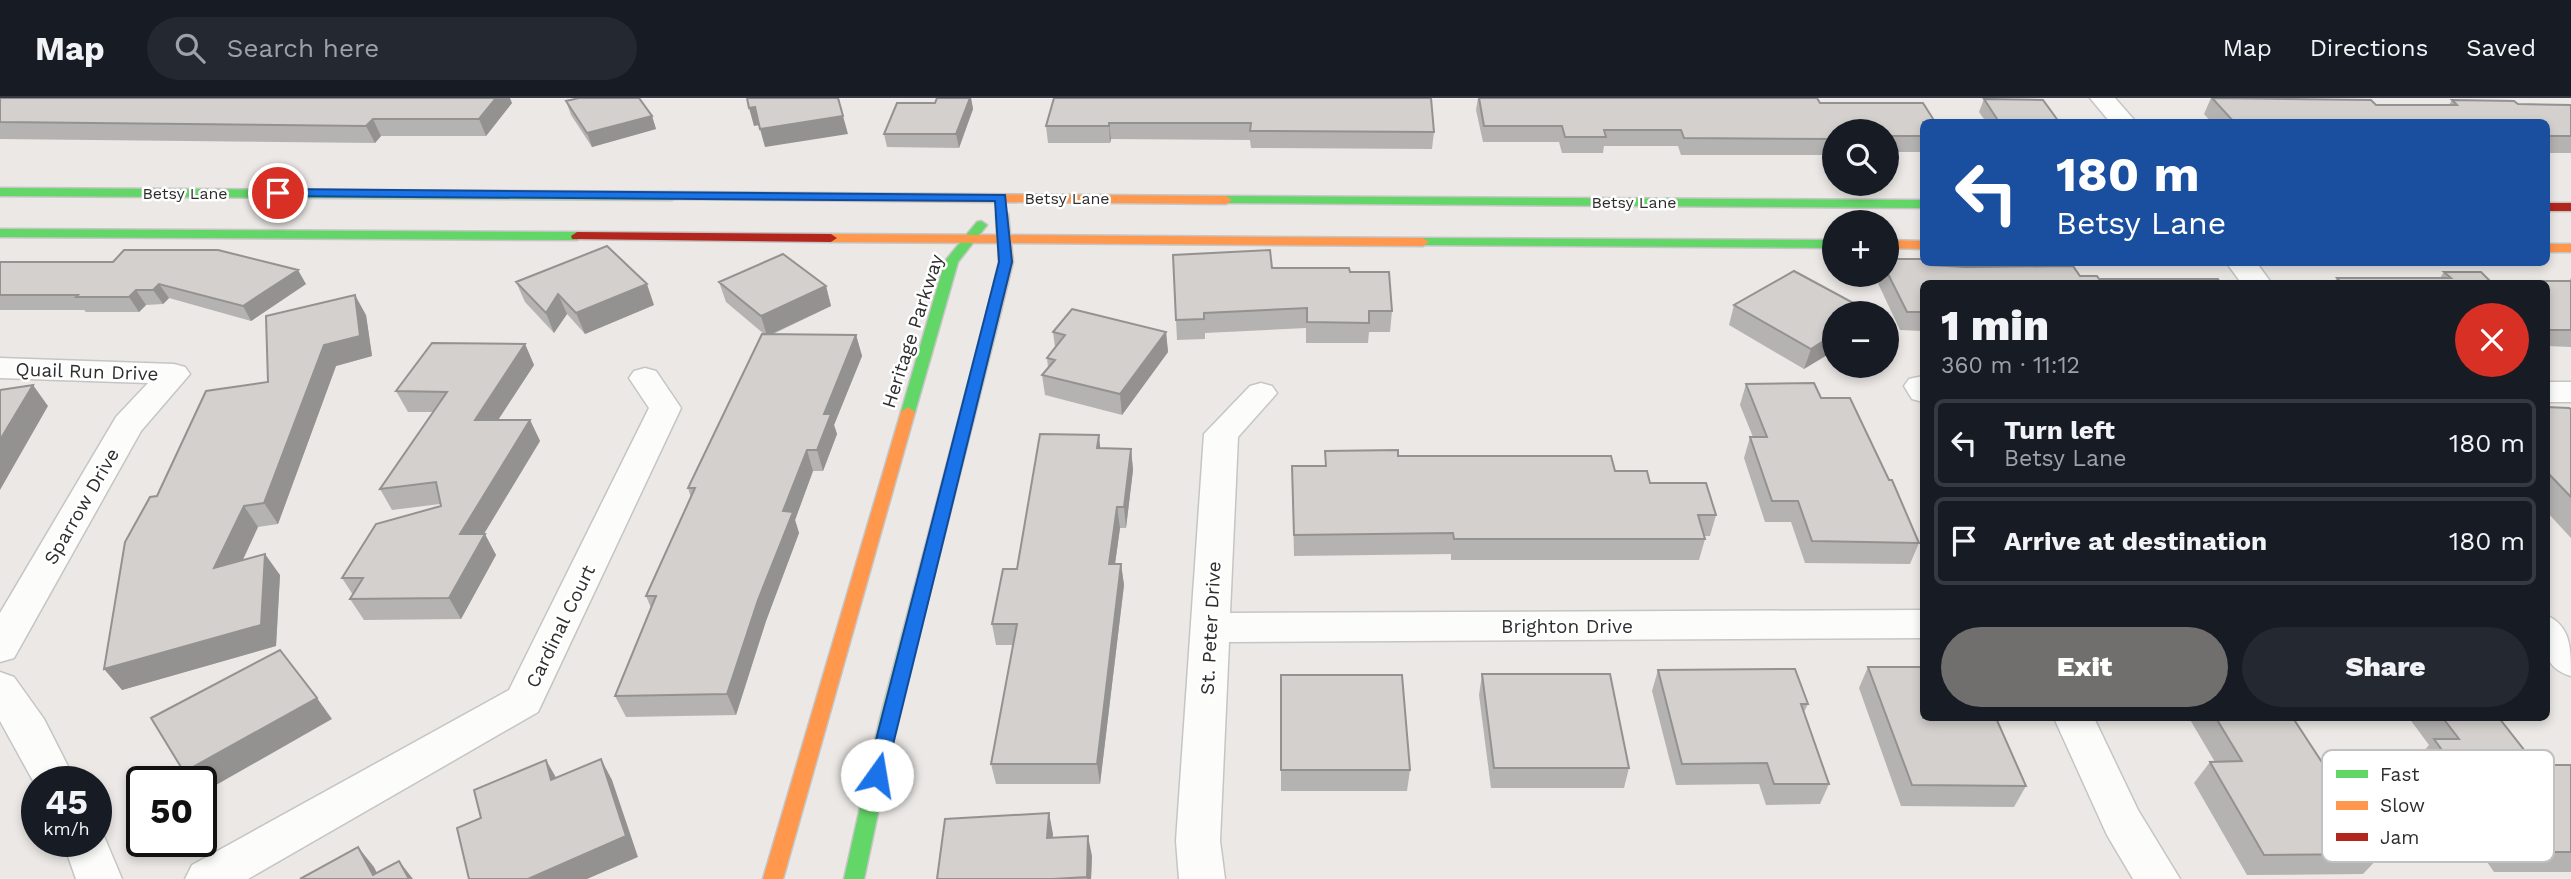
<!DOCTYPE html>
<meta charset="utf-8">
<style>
:root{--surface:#171b24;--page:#242831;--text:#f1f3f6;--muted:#9ea1a6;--line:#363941;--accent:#706f6e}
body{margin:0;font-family:"Work Sans",sans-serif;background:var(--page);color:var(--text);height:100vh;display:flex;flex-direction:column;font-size:26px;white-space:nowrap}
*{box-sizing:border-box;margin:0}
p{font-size:23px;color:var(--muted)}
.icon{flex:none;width:38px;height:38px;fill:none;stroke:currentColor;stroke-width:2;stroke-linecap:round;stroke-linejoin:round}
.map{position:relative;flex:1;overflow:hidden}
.details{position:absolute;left:1920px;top:182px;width:630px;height:441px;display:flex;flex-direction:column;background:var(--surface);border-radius:10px;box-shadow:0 4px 10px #0003}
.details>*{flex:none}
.banner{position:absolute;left:1920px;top:21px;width:630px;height:147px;border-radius:10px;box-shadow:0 4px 10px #0003;background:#1a4fa0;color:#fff;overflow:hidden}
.buttons{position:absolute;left:1822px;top:21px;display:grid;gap:14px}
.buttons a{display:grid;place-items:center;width:77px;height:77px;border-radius:50%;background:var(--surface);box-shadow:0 4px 10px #0003;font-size:35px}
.speed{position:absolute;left:21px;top:668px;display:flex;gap:14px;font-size:35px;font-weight:700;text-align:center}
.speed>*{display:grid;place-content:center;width:91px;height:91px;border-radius:50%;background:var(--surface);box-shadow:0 4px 10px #0003;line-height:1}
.speed small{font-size:18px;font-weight:400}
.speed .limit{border:4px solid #111;border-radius:10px;background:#fff;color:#111}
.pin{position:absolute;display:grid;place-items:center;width:60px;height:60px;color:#fff;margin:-30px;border:4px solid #fff;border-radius:50%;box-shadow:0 2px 7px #0007}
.me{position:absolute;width:77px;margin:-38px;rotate:13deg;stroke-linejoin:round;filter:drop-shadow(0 0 5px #0008)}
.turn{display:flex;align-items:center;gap:24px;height:147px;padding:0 21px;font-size:32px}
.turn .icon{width:91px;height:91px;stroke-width:2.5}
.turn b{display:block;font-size:49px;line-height:60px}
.round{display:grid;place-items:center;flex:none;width:74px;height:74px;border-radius:37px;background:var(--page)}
.head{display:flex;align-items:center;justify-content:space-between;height:119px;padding:0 21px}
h1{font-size:42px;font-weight:800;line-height:52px}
.action{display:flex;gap:14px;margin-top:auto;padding:14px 21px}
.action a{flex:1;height:80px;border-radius:42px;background:var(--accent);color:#fff;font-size:28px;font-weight:800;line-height:80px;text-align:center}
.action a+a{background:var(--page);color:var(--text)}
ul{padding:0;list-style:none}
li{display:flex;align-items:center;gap:21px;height:88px;margin:0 14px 10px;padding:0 7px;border:4px solid var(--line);border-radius:10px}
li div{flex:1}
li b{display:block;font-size:26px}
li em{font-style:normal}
header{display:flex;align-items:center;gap:42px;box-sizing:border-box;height:98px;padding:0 35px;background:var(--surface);border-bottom:2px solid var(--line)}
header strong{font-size:33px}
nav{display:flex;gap:38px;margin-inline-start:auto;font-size:24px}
.search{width:490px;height:63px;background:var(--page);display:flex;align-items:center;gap:18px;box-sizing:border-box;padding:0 24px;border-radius:38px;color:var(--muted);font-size:26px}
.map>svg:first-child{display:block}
</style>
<header>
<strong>Map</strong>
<div class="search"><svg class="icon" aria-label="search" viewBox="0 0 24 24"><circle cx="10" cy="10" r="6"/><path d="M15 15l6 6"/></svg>Search here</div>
<nav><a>Map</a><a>Directions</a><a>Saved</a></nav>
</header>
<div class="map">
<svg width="2571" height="781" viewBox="0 0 2571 781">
<rect width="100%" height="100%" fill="#ebe8e5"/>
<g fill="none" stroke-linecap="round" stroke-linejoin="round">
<!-- street casing -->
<g stroke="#c6c5c5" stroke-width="3">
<path id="street" d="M2090,0H2115L2136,24H2110Z
M2226,164H2256L2272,186H2242Z
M0,260L174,266L185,269L190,276L141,333L14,560L0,564V515L116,319L148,285L0,280Z
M645,270L656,273L681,310L538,614L248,781H185L192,767L509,592L649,310L629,280L634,273Z
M1923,278V304L1912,301L1904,288L1909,281Z
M2546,284H2571V304H2546Z
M1261,285L1272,288L1277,295L1238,339L1230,515L1923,512V540L1229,544L1220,743L1225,781H1179L1176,743L1204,336L1250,288Z
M2546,517C2571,528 2571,550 2571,578C2539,568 2546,546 2546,517Z
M0,574L14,579L44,621L76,684H37V690L0,623Z
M2054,620H2094L2138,712L2180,781H2133L2107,737Z
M96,729L101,731L122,781H76L63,744H96Z"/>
</g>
<!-- fast casing -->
<g stroke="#c6c5c5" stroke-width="3">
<path id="fast" d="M0,90L672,94L678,98L672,102L0,98Z
M1226,98L1923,102V110L1222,105L1220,102Z
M981,123L987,127L958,164L915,314L908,319L903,317L901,314L945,163L977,124Z
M0,131L577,134L583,138L577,142L0,139Z
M1423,140L1834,142V150L1418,147L1417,144Z
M994,209L1001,213L897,625L864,781H844L879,625L987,213Z"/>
</g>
<!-- slow casing -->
<g stroke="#c6c5c5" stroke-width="3">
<path id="slow" d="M672,94L1226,98L1232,102L1226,106L668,101V95Z
M1002,112L1008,116L1010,137L1423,140L1429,144L1423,148L1011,145L1013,164L1001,213L994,217L987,213L999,164L998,145L831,144L825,140L831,136L997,137L996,116Z
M1886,142L1923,143V151L1886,150Z
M2546,146H2571V154H2546Z
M908,309L915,314L783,781H763L901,314Z"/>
</g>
<!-- jam casing -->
<g stroke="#c6c5c5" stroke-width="3">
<path id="jam" d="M2546,105H2571V113H2546Z
M577,134L831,136L837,140L831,144L572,141L571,138Z"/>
</g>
<!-- street -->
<use href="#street" fill="#fcfcfb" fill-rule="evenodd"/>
<!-- fast -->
<use href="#fast" fill="#63d668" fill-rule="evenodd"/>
<!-- slow -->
<use href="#slow" fill="#ff974d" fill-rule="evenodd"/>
<!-- jam -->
<use href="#jam" fill="#b3261e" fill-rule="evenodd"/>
</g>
<!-- wall -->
<path fill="#b5b3b1" d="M0,0L512,5L486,38H381L375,45L0,41Z
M937,0H971L973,11L959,50L887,49L884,36L935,5Z
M1054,0L1434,34L1432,51L1251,50L1250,42L1111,41L1110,45H1048L1046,28Z
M1478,0H1817L1820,5L1923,24V54H1886V33H1834V57H1681L1678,48H1604L1603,55H1562L1559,44H1483L1476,12Z
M2211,0L2376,7H2449L2452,2L2518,6L2571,7V55H2546V24H2211L2204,16Z
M1984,1L2059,24H1986L1979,14Z
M566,3L652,18L656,31L592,49L571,17Z
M1886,161L1930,167L2080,178L2099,181L1923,186V233L1900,232L1875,179V177H1886Z
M0,164L306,186L251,223L169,200L163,206L146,207L139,214H86L84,212H0Z
M1272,170L1350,174L1392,213L1390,234H1369L1368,245H1306V230L1205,235V241L1177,242L1176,222Z
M2444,174L2490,183H2569L2571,180V249L2546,248V186H2333L2337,180H2440Z
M516,184L654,207L585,236L567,216L554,235L525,204Z
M719,184L826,188L831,208L773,236L856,237L862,258L834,327L837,336L823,373H813L795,422L799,435L766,523L736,617L626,619L615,598L651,510L646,498L691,400L688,390L764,236L726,204Z
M1734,207L1870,214L1804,271L1729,227Z
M366,217L372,258L336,268L278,426L258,429L243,462L280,477L276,548L122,592L157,398L268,284Z
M1053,234H1166L1168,254L1122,317L1045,297L1042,277L1048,270L1047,260L1055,249Z
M525,246L534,267L498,322H530L540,343L484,436L496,457L461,521L364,522L350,501L353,497L342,480L441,408L440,406L392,412L380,391L433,314H408L396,293Z
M1746,286L1821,300L1889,382L1919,445L1910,466L1805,465L1791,424H1765L1744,360L1750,339H1753L1740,307Z
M2546,309L2571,311V440L2546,413Z
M1101,351H1131L1133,372L1126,430H1120L1115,466H1121L1124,487L1100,686H996L991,666L1013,547H996L992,526L1017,471Z
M1325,353L1615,373L1650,385L1716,417L1710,438H1704L1705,441L1699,462H1451V456L1294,458L1292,368H1325Z
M1868,569L2026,688L2014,709L1901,708L1859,590Z
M1658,572L1808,606L1804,614L1829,686L1820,706L1766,707L1759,686L1676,687L1652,593Z
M1482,576L1629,670L1624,690H1491L1479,597Z
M1281,577L1410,672L1407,693H1281Z
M2189,620H2293L2382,756L2363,776L2247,777L2194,685L2210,664H2215Z
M2409,620H2503L2501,622L2536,667H2571V774H2494L2416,662L2429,647Z
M1049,715L1053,740L1092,758L1091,781H937Z"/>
<!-- shaded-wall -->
<path fill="#949290" d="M496,0H510L512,5L486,38L479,21Z
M970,0H971L973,11L959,50L956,36Z
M755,9L760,27L754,28L749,10Z
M652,18L656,31L592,49L587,35Z
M843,18L848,36L765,49L760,31Z
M373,21L381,38L375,45L366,28Z
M1109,25L1111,41L1110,45L1109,28Z
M298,172L306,186L251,223L243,208Z
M159,186L169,200L163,206L153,192Z
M647,186L654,207L585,236L576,215Z
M826,188L831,208L767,238L761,218Z
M136,192L146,207L139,214L129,199Z
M558,196L567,216L554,235L546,215Z
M355,197L366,217L372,258L336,268L278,426L264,405L324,247Z
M1166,234L1168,254L1122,317L1120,296Z
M1834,236V253L1804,271L1811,251Z
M856,237L862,258L834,327L837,336L823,373L817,352L824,316Z
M525,246L534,267L485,342L475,322Z
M33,287L48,308L0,392V342Z
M530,322L540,343L471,457L460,436Z
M1099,337L1101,358L1097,350Z
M1131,351L1133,372L1126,430L1124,409Z
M807,352L813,373L795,422L799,435L766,523L736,617L727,596L783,413Z
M244,408L258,429L229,491L214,470Z
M1117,409L1120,430L1112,487L1109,466Z
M485,436L496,457L461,521L449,500Z
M265,456L280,477L276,548L122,592L104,571Z
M1121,466L1124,487L1100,686L1097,666Z
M317,600L332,621L202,695L201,694V684H193L184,674Z
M601,661L612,682L638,759L587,781H528Z
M546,662L558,683L551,682Z
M1049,715L1053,736L1051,760L1047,740Z
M1088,738L1092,758L1091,781H1087V779Z
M358,749L374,769L380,781L373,777Z
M399,763L413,781H409Z"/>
<!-- building -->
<path fill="#d3d0ce" stroke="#949290" stroke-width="2" d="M0,0H496L479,21H373L366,28L0,24Z
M579,0H639L652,18L587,35L566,3Z
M747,0H838L843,18L760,31L755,9L749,10Z
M937,0H970L956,36H884L897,5H935Z
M1054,0H1431L1434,34L1250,33L1251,25H1109V28H1046Z
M1479,0H1817L1820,5H1923L1935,24H1923V38H1886V33H1834V41L1684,40L1681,32H1604L1606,39H1565L1562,28H1484Z
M2212,0L2371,2L2376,7H2457L2452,2L2514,3L2518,6L2571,7V38H2546V24H2234Z
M1984,1L2043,2L2059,24H1999Z
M607,148L647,186L576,215L558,196L546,215L516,184Z
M124,152H218L298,172L243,208L159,186L153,192H136L129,199H76L78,197H0V164H113Z
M1270,152L1272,170H1349L1350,174H1389L1392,213H1369V225L1307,224V210L1204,215V221L1176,222L1173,157Z
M783,156L826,188L761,218L719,184Z
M1886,161H1923V164H1928L1930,167L1965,169L2073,168L2080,178H2097L2099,181H2218L2221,186H1923V214H1907L1886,172Z
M1794,173L1870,214L1868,215H1834V236L1811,251L1734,207Z
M2444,174H2481L2490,183H2571V232H2549L2546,230V186H2342L2337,180H2451Z
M355,197L360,238L324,247L264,405L244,408L214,470L265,456L261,527L104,571L125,444L150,399L157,398L206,293L268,284L266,218Z
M1072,211L1166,234L1120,296L1042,277L1055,262L1047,260L1065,237L1053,234Z
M762,236L856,237L824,316H831L817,352H807L783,413L793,414L758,502L727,596L615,598L656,498H646L695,390H688Z
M432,245L525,246L475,322H530L460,436H485L449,500L350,501L363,480H342L376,426L441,408L436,384L380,391L447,294L396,293Z
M1814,285L1821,300H1850L1889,382H1892L1919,445L1812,443L1798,403H1772L1750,339H1767L1746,286Z
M33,287L0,342V292Z
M2546,309L2569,310L2571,311V399L2546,373Z
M1040,336L1099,337L1097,350L1131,351L1124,409H1117L1109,466H1121L1097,666H991L1017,526H992L1003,471H1017Z
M1398,352V358H1611L1615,373H1647L1650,385H1706L1716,417H1698L1705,441H1454L1453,435L1294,437L1292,368H1326L1325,353Z
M280,552L317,600L184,674L151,620Z
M1868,569H1923V620H1996L2026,688L1912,687Z
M1795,571L1808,606H1801L1829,686H1774L1767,665L1682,666L1658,572Z
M1482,576H1610L1629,670H1494Z
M1281,577H1402L1410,672H1281Z
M2216,620H2293L2382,756L2264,757L2210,664L2242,663Z
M2443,620H2499L2536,667H2571V754H2515L2434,641H2459Z
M601,661L626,738L528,781H469L457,730L481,720L474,692L546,662L551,682Z
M1049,715L1047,740L1088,738L1087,779L1053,781H937L945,721Z
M358,749L373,777L399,763L409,781H300Z"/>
<!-- route -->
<path fill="#1a73e8" stroke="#114b97" stroke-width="2" d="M278,91L1005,97L1012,164L884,683L877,685L870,683L867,677L999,164L995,103L274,98V93Z"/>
<g text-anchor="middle" stroke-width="5" stroke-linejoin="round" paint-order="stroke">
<!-- far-street labels -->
<g font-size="16" fill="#2e2e2e" stroke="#fff">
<text x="185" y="101">Betsy Lane</text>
<text x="1067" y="106">Betsy Lane</text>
<text x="1634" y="110">Betsy Lane</text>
</g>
<!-- street labels -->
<g font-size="19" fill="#2e2e2e" stroke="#fff">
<text transform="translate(912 233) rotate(-72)" y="7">Heritage Parkway</text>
<text transform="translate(87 273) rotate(2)" y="7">Quail Run Drive</text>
<text transform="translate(81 408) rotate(-60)" y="7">Sparrow Drive</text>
<text transform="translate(560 528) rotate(-64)" y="7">Cardinal Court</text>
<text x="1567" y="535">Brighton Drive</text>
<text transform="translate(1210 530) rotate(-87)" y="7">St. Peter Drive</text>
</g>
</g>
<!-- legend -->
<rect x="2322" y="652" width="232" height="112" rx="10" fill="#fff" stroke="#c0c0c0" stroke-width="2"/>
<rect x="2336" y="672" width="32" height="8" fill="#63d668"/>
<rect x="2336" y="703" width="32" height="9" fill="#ff974d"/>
<rect x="2336" y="735" width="32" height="8" fill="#b3261e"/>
<g font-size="19" fill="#2e2e2e">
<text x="2380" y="683">Fast</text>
<text x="2380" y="714">Slow</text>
<text x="2380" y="746">Jam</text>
</g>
</svg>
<div class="buttons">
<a><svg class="icon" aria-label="search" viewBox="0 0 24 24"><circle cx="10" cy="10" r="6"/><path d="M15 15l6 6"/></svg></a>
<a>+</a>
<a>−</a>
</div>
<div class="speed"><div>45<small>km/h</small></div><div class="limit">50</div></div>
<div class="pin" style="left:278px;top:95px;background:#d93025"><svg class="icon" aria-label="arrive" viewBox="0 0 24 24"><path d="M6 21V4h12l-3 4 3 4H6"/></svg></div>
<svg class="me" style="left:877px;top:677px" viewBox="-20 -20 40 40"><circle r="19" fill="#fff"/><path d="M0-13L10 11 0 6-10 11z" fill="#1a73e8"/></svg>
<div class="banner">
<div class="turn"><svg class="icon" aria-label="left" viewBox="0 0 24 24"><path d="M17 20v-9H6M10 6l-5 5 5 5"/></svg><div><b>180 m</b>Betsy Lane</div></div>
</div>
<section class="details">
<div class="head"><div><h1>1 min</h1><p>360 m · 11:12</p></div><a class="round" style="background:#d93025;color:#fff"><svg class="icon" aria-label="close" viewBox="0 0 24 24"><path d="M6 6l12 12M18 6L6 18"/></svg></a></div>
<ul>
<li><svg class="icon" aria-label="left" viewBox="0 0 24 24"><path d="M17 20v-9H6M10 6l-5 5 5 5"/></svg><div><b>Turn left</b><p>Betsy Lane</p></div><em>180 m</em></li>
<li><svg class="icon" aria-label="arrive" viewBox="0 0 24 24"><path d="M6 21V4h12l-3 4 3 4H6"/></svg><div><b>Arrive at destination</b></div><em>180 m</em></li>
</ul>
<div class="action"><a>Exit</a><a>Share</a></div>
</section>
</div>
